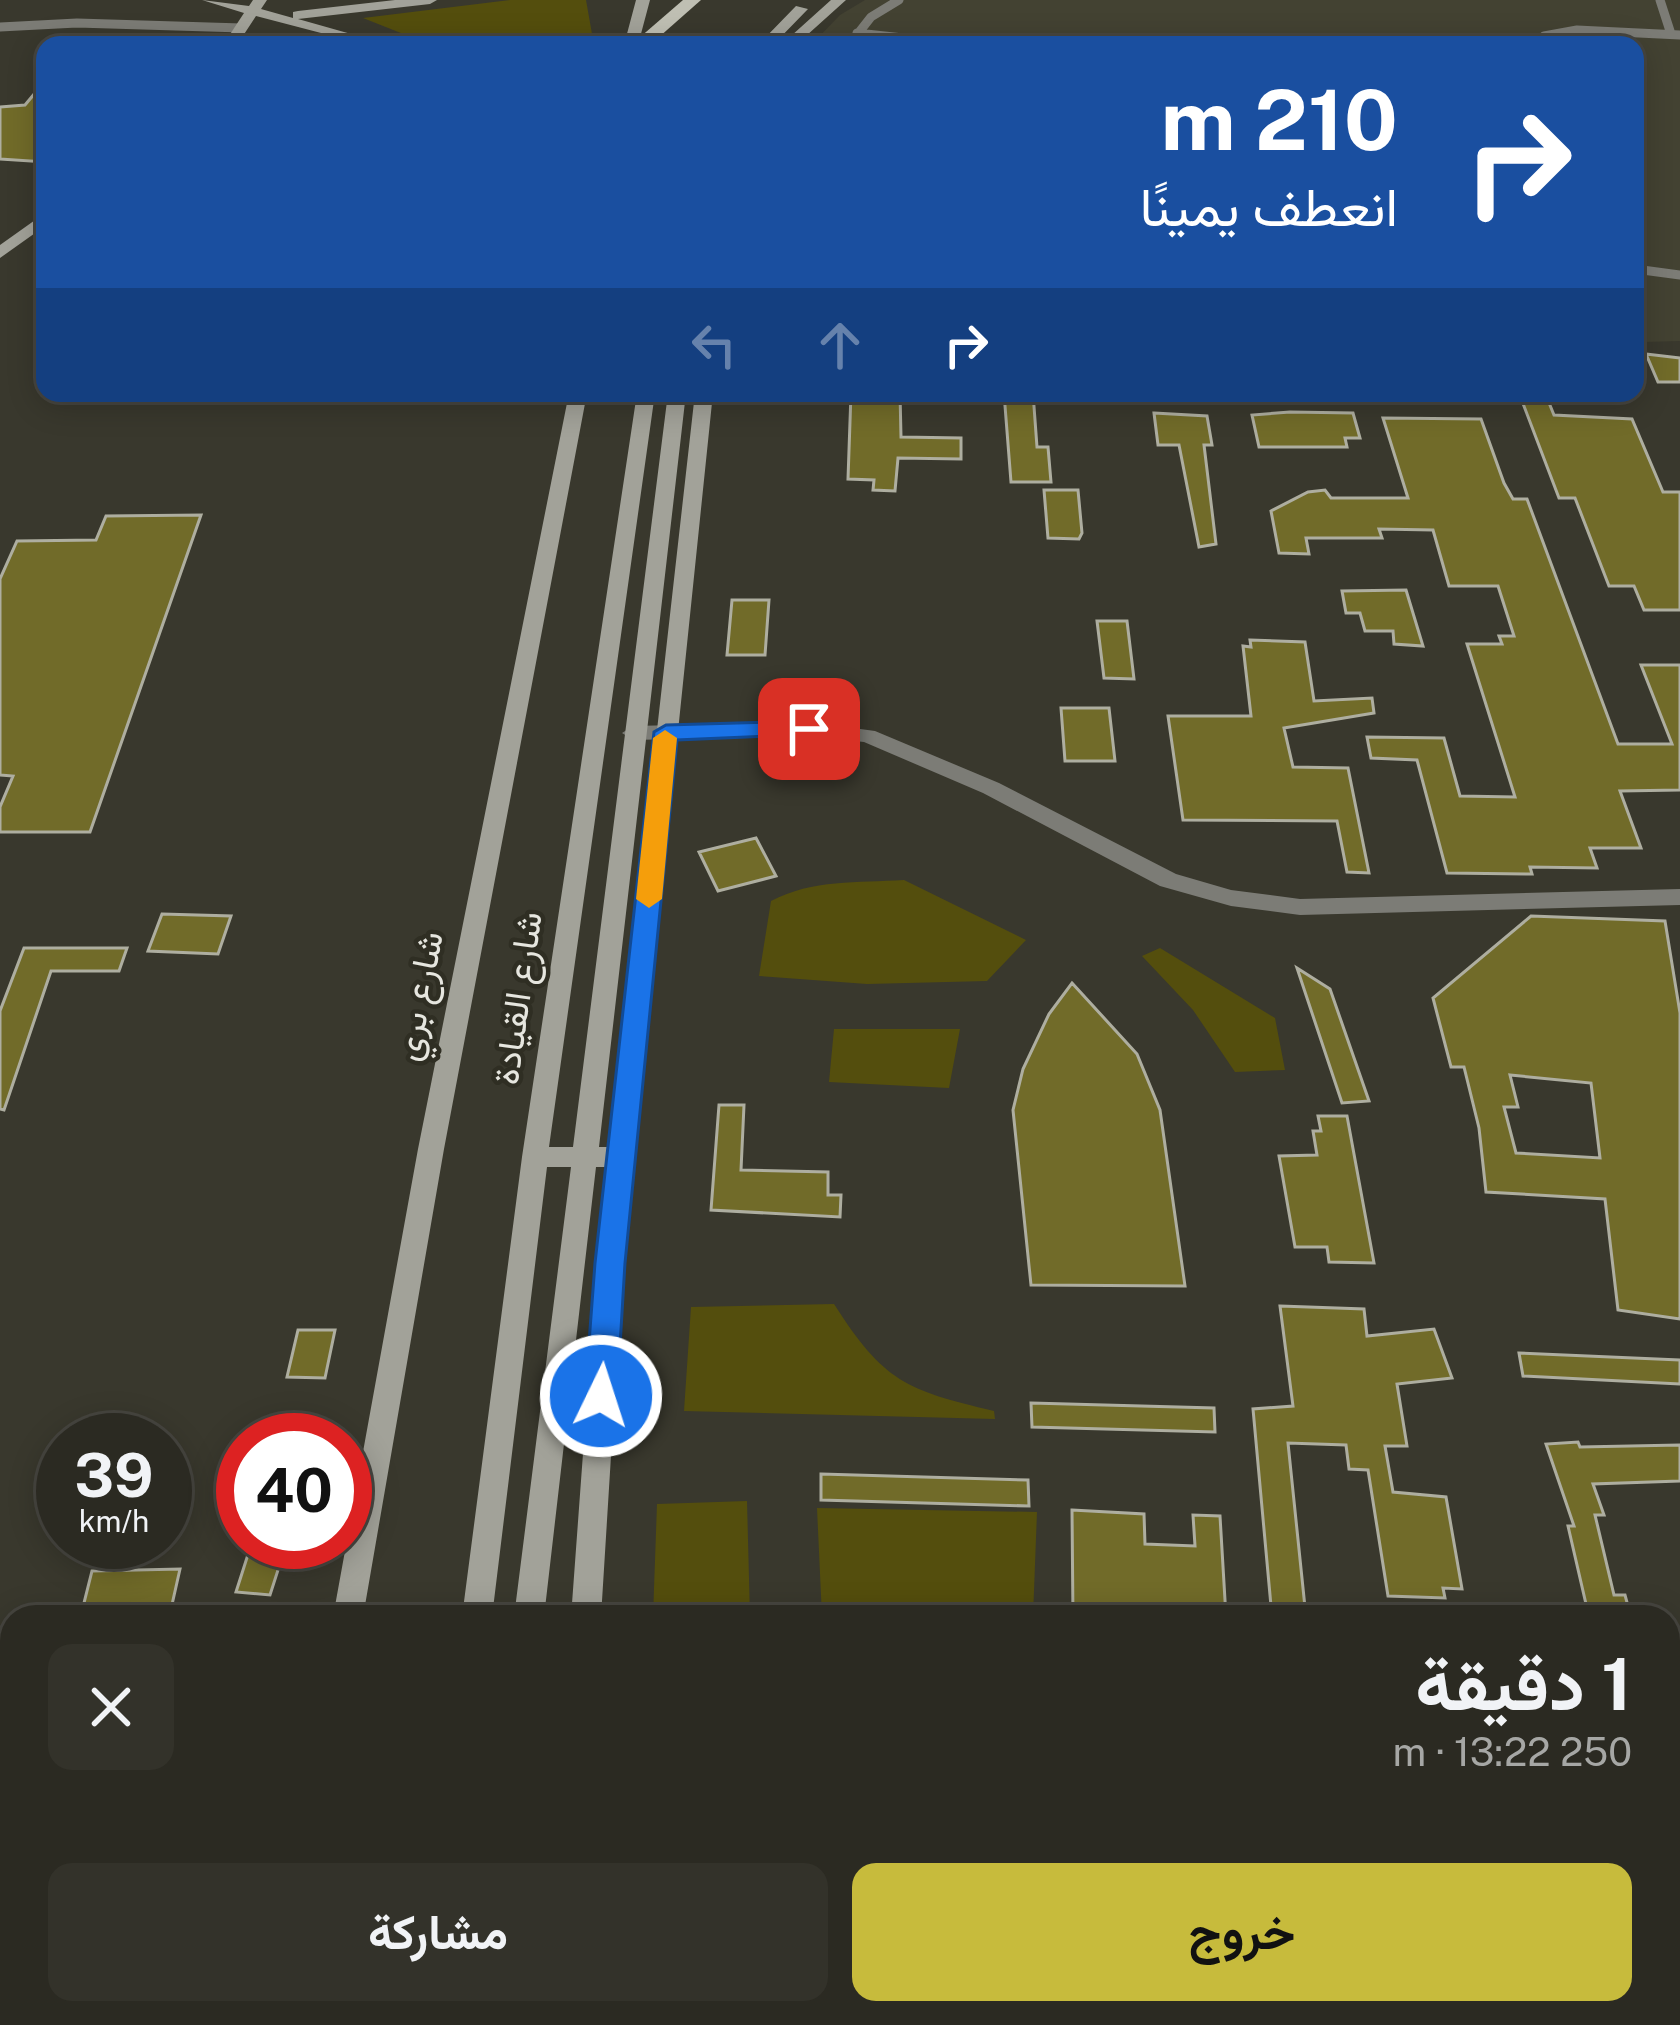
<!DOCTYPE html>
<html lang="ar">
<meta charset="utf-8">
<style>
:root{--surface:#2b2a22;--page:#33322a;--text:#f1f3f6;--muted:#a6a7a5;--line:#474640;--accent:#c7bb3c}
body{margin:0;font-family:"Public Sans",Vazirmatn,sans-serif;background:var(--page);color:var(--text);direction:rtl;height:100vh;display:flex;flex-direction:column;font-size:45px;white-space:nowrap}
*{box-sizing:border-box;margin:0}
p{font-size:39px;color:var(--muted)}
.icon{flex:none;width:66px;height:66px;fill:none;stroke:currentColor;stroke-width:2;stroke-linecap:round;stroke-linejoin:round}
.map{position:relative;flex:1;overflow:hidden;direction:ltr}
.panel{position:absolute;left:0px;top:1605px;width:1680px;height:420px;display:flex;flex-direction:column;background:var(--surface);border-radius:36px 36px 0 0;box-shadow:0 6px 30px #0003,0 0 0 3px var(--line);direction:rtl}
.panel>*{flex:none}
.hud{position:absolute;left:36px;top:36px;width:1608px;height:366px;border-radius:24px;box-shadow:0 6px 30px #0003,0 0 0 3px var(--line);direction:rtl;background:#1a4fa0;color:#fff;overflow:hidden}
.speed{position:absolute;left:36px;top:1413px;display:flex;gap:24px;font-size:60px;font-weight:700;text-align:center}
.speed>*{display:grid;place-content:center;width:156px;height:156px;border-radius:50%;background:var(--surface);box-shadow:0 6px 30px #0003,0 0 0 3px var(--line);line-height:1}
.speed small{font-size:30px;font-weight:400}
.speed .limit{border:18px solid #d22;background:#fff;color:#111}
.pin{position:absolute;display:grid;place-items:center;width:102px;height:102px;color:#fff;margin:-51px;border-radius:24px;box-shadow:0 6px 18px #0006}
.me{position:absolute;width:132px;margin:-66px;rotate:4deg;stroke-linejoin:round;filter:drop-shadow(0 0 9px #0008)}
.turn{display:flex;align-items:center;gap:42px;height:252px;padding:0 48px;font-size:54px}
.turn .icon{width:156px;height:156px;stroke-width:2.5}
.turn b{display:block;font-size:84px;line-height:102px}
.lanes{display:flex;align-items:center;height:114px;padding:0 48px;background:#0003;justify-content:center;gap:60px;direction:ltr}
.lanes .off{opacity:.35}
.round{display:grid;place-items:center;flex:none;width:126px;height:126px;border-radius:24px;background:var(--page)}
.overview{display:flex;align-items:center;justify-content:space-between;height:204px;padding:0 48px}
h1{font-size:72px;font-weight:700;line-height:90px}
.primary-button{display:flex;gap:24px;margin-top:auto;padding:24px 48px}
.primary-button a{flex:1;height:138px;border-radius:24px;background:var(--accent);color:#111;font-size:48px;font-weight:700;line-height:138px;text-align:center}
.primary-button a+a{background:var(--page);color:var(--text)}
.map>svg:first-child{display:block}
</style>
<div class="map">
<svg width="1680" height="2025" viewBox="0 0 1680 2025">
<rect width="100%" height="100%" fill="#39382d"/>
<!-- built -->
<path fill="#434232" d="M865,0H1680V341L1644,342L1635,337V45H811L840,15Z"/>
<!-- green -->
<path fill="#544e0d" d="M510,0H586L594,45H431L363,18Z
M904,880L1026,940L987,981L867,984L759,976L771,901C813,879 857,883 904,880Z
M1160,948L1275,1018L1285,1070L1235,1072L1193,1010L1142,956Z
M834,1029H960L949,1088L829,1082Z
M834,1304C884,1382 906,1390 994,1411L995,1419L684,1411L691,1307Z
M747,1501L750,1617H653L657,1504Z
M817,1508L1037,1512L1033,1617H822Z"/>
<!-- building -->
<path fill="#716b29" stroke="#aeaea0" stroke-width="3" fill-rule="evenodd" d="M45,81V162L0,159V107L25,105Z
M1646,354L1680,358V382H1658Z
M851,393H900L901,437L961,438V459L898,458L895,491L873,490L874,480L848,479Z
M1004,393H1033L1037,447H1048L1051,482H1011Z
M1519,393H1545L1554,415L1632,419L1663,492H1680V610H1644L1634,586H1609L1575,498H1559Z
M1290,412L1353,413L1360,438H1345L1347,447H1259L1252,415Z
M1154,413L1207,416L1212,445H1204L1216,544L1199,547L1179,445H1158Z
M1383,418L1481,419L1504,483L1513,499H1527L1618,744H1672L1641,665H1680V790L1620,791L1641,848H1590L1597,868L1530,867L1532,874L1447,873L1417,760L1371,758L1367,737L1444,738L1460,796L1515,797L1467,644H1502L1499,636H1514L1498,586H1449L1433,530L1379,529L1382,538H1306L1309,554L1279,553L1271,511L1308,492L1325,490L1331,498H1408Z
M1044,490H1078L1082,533L1079,539L1048,538Z
M201,515L90,832H0V807L13,776L0,775V579L17,541L96,540L106,516Z
M1406,590L1423,646L1394,644L1393,631H1365L1360,613H1346L1342,591Z
M732,600H769L765,655H727Z
M1097,621H1127L1134,679L1104,678Z
M1250,640L1305,642L1314,701L1372,698L1374,713L1284,728L1293,767L1348,768L1369,873L1347,872L1337,821L1183,820L1168,716H1251L1243,646L1251,647Z
M1061,708H1109L1115,761H1065Z
M756,838L776,876L718,891L699,852Z
M162,914L231,916L218,954L148,951Z
M1531,916L1665,921L1680,1013V1319L1618,1310L1605,1199L1486,1192L1479,1128L1464,1067H1451L1433,998ZM1510,1075L1591,1083L1600,1158L1516,1153L1504,1107H1518Z
M24,948H127L119,971H51L4,1110L0,1109V1011Z
M1297,968L1330,989L1369,1101L1342,1103Z
M1072,983L1137,1054L1160,1110L1185,1286L1031,1285L1013,1110L1023,1069L1049,1014Z
M719,1105H744L741,1170L828,1172V1195H841L840,1217L711,1210Z
M1318,1116H1347L1374,1263L1329,1262L1327,1247H1295L1279,1156L1317,1155L1313,1131H1321Z
M1280,1306L1364,1309L1367,1336L1434,1329L1452,1378L1397,1384L1407,1446H1385L1393,1492L1446,1497L1462,1589L1443,1588L1445,1598L1388,1596L1368,1470L1349,1469L1346,1445L1288,1443L1306,1617H1272L1253,1409L1293,1406Z
M298,1330H335L325,1378L287,1377Z
M1519,1353L1680,1360V1384L1523,1376Z
M1031,1403L1214,1408L1215,1432L1032,1427Z
M1578,1442L1580,1447L1680,1445V1481L1593,1484L1604,1515H1595L1614,1595H1625L1631,1617H1589L1568,1526H1574L1546,1444Z
M821,1474L1028,1480L1029,1506L821,1500Z
M1072,1510L1144,1514L1145,1544L1195,1546L1193,1515L1220,1516L1226,1617L1147,1608V1617H1073Z
M252,1542H287L270,1595L236,1592Z
M180,1569L171,1609L82,1611L92,1571Z"/>
<g fill="none" stroke-linecap="round" stroke-linejoin="round">
<!-- lane -->
<path stroke="#7c7c76" stroke-width="9" d="M1660,0L1671,34
M0,27L77,23L242,28
M857,33L967,45
M849,45L871,17L899,0
M1539,45L1544,36L1577,30L1680,35
M1635,269L1680,275"/>
<!-- street -->
<path fill="#7c7c76" fill-rule="evenodd" d="M809,722L875,731L999,783L1176,874L1231,890L1300,899L1680,889V905L1300,915L1231,906L1160,886L983,793L864,742L809,736L633,740L622,733L633,726Z
M12,1944V1978L0,1980V1946Z
M224,2013H258L262,2025H228Z"/>
<!-- secondary -->
<path fill="#a2a299" fill-rule="evenodd" d="M202,0L249,6L253,0H267L261,9L293,18V12L298,11L395,0H437L430,4L298,19L390,45H367L256,16L237,45H223L244,13Z
M636,0H650L638,45H624Z
M831,0H846L796,45H781Z
M796,6L808,9L773,45H758Z
M45,213V226L0,258V245Z
M569,393H587L444,1149L363,1617H333L418,1149Z
M637,393H655L549,1147H573L668,393H686L599,1147H610L695,393H713L623,1263L601,1617H571L597,1263L608,1167H596L544,1617H514L571,1167H547L492,1617H462L522,1157Z
M256,2013H290L288,2025H254Z
M476,2013H510L513,2025H479Z
M541,2013H575L579,2025H545Z
M619,2013H653L658,2025H624Z"/>
<!-- primary -->
<path fill="#bfbfb3" fill-rule="evenodd" d="M683,0H701L650,45H631Z"/>
</g>
<!-- route -->
<path fill="#1a73e8" stroke="#114b97" stroke-width="3" d="M809,721L821,729L817,734L677,740L625,1263L617,1396L612,1406L601,1410L590,1406L585,1396L595,1263L654,732L666,725Z"/>
<!-- slow -->
<path fill="#f59e0b" d="M665,730L677,738L662,899L649,908L636,899L653,738Z"/>
<g text-anchor="middle" stroke-width="9" stroke-linejoin="round" paint-order="stroke">
<!-- street labels -->
<g font-size="36" fill="#e6e6df" stroke="#2f2e23">
<text transform="translate(418 996) rotate(-79)" y="13">شارع بري</text>
<text transform="translate(517 998) rotate(-82)" y="13">شارع القيادة</text>
</g>
</g>
</svg>
<div class="speed"><div>39<small>km/h</small></div><div class="limit">40</div></div>
<div class="pin" style="left:809px;top:729px;background:#d93025"><svg class="icon" aria-label="arrive" viewBox="0 0 24 24"><path d="M6 21V4h12l-3 4 3 4H6"/></svg></div>
<svg class="me" style="left:601px;top:1396px" viewBox="-20 -20 40 40"><circle r="17" fill="#1a73e8" stroke="#fff" stroke-width="3"/><path d="M0-11L8 9 0 5-8 9z" fill="#fff"/></svg>
<div class="hud">
<div class="turn"><svg class="icon" aria-label="right" viewBox="0 0 24 24"><path d="M7 20v-9h11M14 6l5 5-5 5"/></svg><div><b>210 m</b>انعطف يمينًا</div></div>
<div class="lanes"><svg class="icon off" aria-label="left" viewBox="0 0 24 24"><path d="M17 20v-9H6M10 6l-5 5 5 5"/></svg><svg class="icon off" aria-label="ahead" viewBox="0 0 24 24"><path d="M12 20V5M6 11l6-6 6 6"/></svg><svg class="icon" aria-label="right" viewBox="0 0 24 24"><path d="M7 20v-9h11M14 6l5 5-5 5"/></svg></div>
</div>
<section class="panel">
<div class="overview"><div><h1>1 دقيقة</h1><p>250 m · 13:22</p></div><a class="round"><svg class="icon" aria-label="close" viewBox="0 0 24 24"><path d="M6 6l12 12M18 6L6 18"/></svg></a></div>
<div class="primary-button"><a>خروج</a><a>مشاركة</a></div>
</section>
</div>
